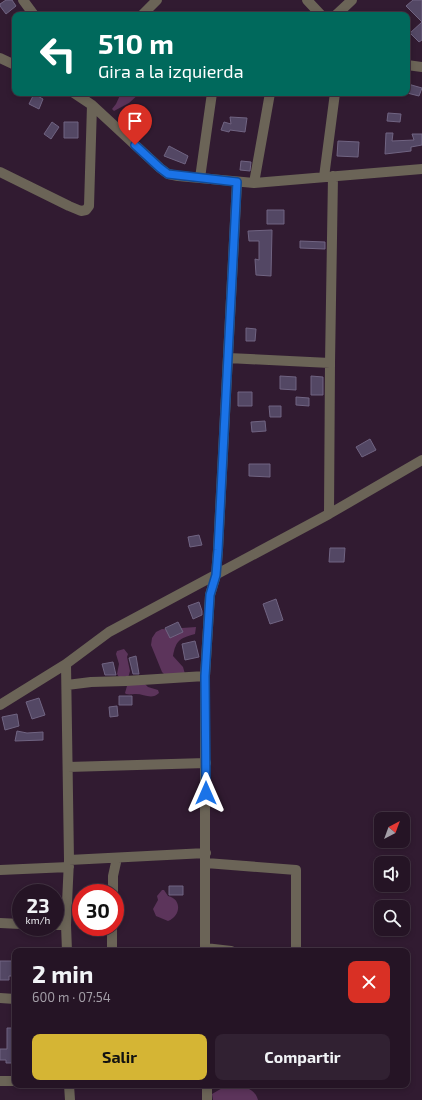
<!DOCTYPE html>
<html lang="es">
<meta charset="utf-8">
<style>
:root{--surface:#251425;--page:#312132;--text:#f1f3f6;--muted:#a39ea7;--line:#423342;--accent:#d5b534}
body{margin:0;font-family:"Exo 2",sans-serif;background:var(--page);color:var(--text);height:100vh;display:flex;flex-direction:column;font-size:15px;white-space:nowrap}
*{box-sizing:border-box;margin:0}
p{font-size:13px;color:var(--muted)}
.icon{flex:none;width:22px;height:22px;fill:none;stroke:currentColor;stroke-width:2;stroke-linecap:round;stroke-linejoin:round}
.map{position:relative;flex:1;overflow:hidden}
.sheet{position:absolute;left:12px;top:948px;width:398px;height:140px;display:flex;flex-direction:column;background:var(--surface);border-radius:8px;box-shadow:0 2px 6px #0003,0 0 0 1px var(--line)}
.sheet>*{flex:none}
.hud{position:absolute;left:12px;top:12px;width:398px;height:84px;border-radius:8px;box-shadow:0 2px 6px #0003,0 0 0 1px var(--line);background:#00695c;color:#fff;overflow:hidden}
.needle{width:26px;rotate:41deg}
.tools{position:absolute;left:374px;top:812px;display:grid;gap:8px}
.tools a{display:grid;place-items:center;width:36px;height:36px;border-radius:8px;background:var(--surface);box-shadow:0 2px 6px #0003,0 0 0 1px var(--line);font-size:20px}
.speed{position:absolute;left:12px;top:884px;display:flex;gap:8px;font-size:20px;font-weight:700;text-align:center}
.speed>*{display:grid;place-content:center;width:52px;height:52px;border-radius:50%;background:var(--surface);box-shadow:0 2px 6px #0003,0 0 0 1px var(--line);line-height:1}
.speed small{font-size:10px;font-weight:400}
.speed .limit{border:6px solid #d22;background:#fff;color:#111}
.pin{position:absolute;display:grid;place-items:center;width:34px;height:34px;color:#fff;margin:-41px -17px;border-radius:50% 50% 50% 0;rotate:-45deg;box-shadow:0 0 4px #0007}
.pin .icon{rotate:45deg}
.me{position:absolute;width:44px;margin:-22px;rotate:0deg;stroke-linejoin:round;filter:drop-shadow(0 0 3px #0008)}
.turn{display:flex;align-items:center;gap:14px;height:84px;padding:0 20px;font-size:18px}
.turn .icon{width:52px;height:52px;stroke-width:2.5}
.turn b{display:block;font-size:28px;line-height:34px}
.round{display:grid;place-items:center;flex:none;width:42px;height:42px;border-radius:8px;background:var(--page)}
.overview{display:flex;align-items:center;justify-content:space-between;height:68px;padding:0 20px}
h1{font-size:24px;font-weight:700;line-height:30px}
.button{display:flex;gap:8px;margin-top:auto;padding:8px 20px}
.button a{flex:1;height:46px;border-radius:8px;background:var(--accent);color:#111;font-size:16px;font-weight:700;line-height:46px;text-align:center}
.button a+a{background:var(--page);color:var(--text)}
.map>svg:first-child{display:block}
</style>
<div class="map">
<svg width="422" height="1100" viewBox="0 0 422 1100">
<rect width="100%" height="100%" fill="#311b31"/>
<!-- green -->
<path fill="#5c345b" d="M121,93H140L129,103L114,111L112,109L116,104Z
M196,627L195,634C180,638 176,640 173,656L183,667L185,674L167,677L162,672L151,645L152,638L156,632L162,629L175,630L182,628Z
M124,649L128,654L127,657L130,671L128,678L119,677L117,674L119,664L116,654L117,651Z
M132,680L143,682L148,687L158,690L159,693C152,700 144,694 136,694C132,694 130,695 126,694L125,693L127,686Z
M162,890H164L168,896C182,899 181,916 168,921L156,916L153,909L158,900L157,896Z
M224,1087C237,1086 254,1085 258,1100H213L212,1094Z"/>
<!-- building -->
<path fill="#534764" stroke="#706482" d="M6,0H12L16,6L6,14L0,6V4Z
M413,0H422V40L419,42L410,33L422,22L406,6Z
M408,84L422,88L419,96L407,93Z
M34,94L43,99L39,109L29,104Z
M388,113L401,114L400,122L387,121Z
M230,117L247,118L245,132L230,130L229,132L221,130L224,122L231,124Z
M52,122L59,127L51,139L44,134Z
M64,122H78V138H64Z
M386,133H393L392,141L414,140L412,134H422V145L411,147V151L385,154Z
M338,141L359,142L358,157L337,156Z
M169,146L188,156L185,164L164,156Z
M241,161L251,162L250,171L240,170Z
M267,210H284V224H267Z
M272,230L271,276L256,275L255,259L259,260V241H249L248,231Z
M300,241L325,242V249L300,248Z
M246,328L256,329L255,341H246Z
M280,376L296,377V390L280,389Z
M311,376L323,377V395H311Z
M238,392H252V406H238Z
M296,397L309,398V406L296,405Z
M269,406H281V417H270Z
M265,421L266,431L252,432L251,422Z
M370,439L376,450L362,457L356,447Z
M249,464H270V477L249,476Z
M199,535L202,545L190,547L188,537Z
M330,548H345L344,562H329Z
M276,599L283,620L270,624L263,604Z
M199,602L202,611V615L193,619L188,606Z
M178,622L183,632L170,638L165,628Z
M195,641L199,657L185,660L182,644Z
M136,656L139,674H133L129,658Z
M113,662L116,675H105L102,664Z
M119,696H132V705H119Z
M39,698L45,715L32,719L26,702Z
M117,706L118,716L110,717L109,707Z
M17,714L19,726L5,730L2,717Z
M17,731L27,733L43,732V740L15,741Z
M169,886H183V895H169Z
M0,961H15V976H9V980H0Z
M7,1028H15V1063H6V1060H0V1049H7Z"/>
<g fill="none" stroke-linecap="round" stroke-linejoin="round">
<!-- minor -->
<path stroke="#6b6457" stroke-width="10" d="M23,0L34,15
M307,0L321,15
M142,15L157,0
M336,15L352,0
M0,58L15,65
M407,65L422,67
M74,93L92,105L160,168L168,174L178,176L254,183L422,169
M0,172L69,206L81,211L86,210L89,206L92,105
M324,177L335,93
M200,178L212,93
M254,183L270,93
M228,358L330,363
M329,514L330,363L333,176
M66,664L69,860L66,925L67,951
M67,685L91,682L126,681L205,676
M0,705L66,664L109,632L329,514L422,460
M68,767L206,763
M69,860L206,853
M206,863L296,870V951
M0,870L69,867
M113,893V876L117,858
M0,923L21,924
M55,925H66
M205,948L231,951
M112,951V927
M205,951V676L210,595L216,575L218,550L237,182
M0,998L15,999
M0,1081H15
M69,1085L70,1100
M207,1085V1100"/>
</g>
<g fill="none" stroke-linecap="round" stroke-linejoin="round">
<!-- route casing -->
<g stroke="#114b97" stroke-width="10">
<path id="route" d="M135,145L160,168L168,174L237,182L218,550L216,575L210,595L205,676L206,793"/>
</g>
<!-- route -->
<use href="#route" stroke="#1a73e8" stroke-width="7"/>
</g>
</svg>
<div class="tools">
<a><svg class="needle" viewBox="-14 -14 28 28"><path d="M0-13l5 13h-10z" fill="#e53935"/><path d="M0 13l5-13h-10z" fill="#a39ea7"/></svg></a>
<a><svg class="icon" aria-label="sound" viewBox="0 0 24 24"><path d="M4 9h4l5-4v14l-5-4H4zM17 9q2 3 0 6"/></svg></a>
<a><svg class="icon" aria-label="search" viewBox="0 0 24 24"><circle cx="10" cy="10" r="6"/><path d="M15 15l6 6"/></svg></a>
</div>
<div class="speed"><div>23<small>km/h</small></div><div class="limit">30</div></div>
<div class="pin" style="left:135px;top:145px;background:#d93025"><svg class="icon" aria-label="arrive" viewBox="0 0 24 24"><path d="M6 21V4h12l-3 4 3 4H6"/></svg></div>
<svg class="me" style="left:206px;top:793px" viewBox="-20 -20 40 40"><path d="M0-17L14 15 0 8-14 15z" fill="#1a73e8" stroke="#fff" stroke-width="4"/></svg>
<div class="hud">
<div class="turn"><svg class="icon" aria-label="left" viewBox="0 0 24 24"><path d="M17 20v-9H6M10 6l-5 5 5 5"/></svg><div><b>510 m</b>Gira a la izquierda</div></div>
</div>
<section class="sheet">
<div class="overview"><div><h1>2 min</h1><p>600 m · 07:54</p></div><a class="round" style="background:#d93025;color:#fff"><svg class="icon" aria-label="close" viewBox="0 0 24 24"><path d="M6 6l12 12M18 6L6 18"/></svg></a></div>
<div class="button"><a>Salir</a><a>Compartir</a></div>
</section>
</div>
